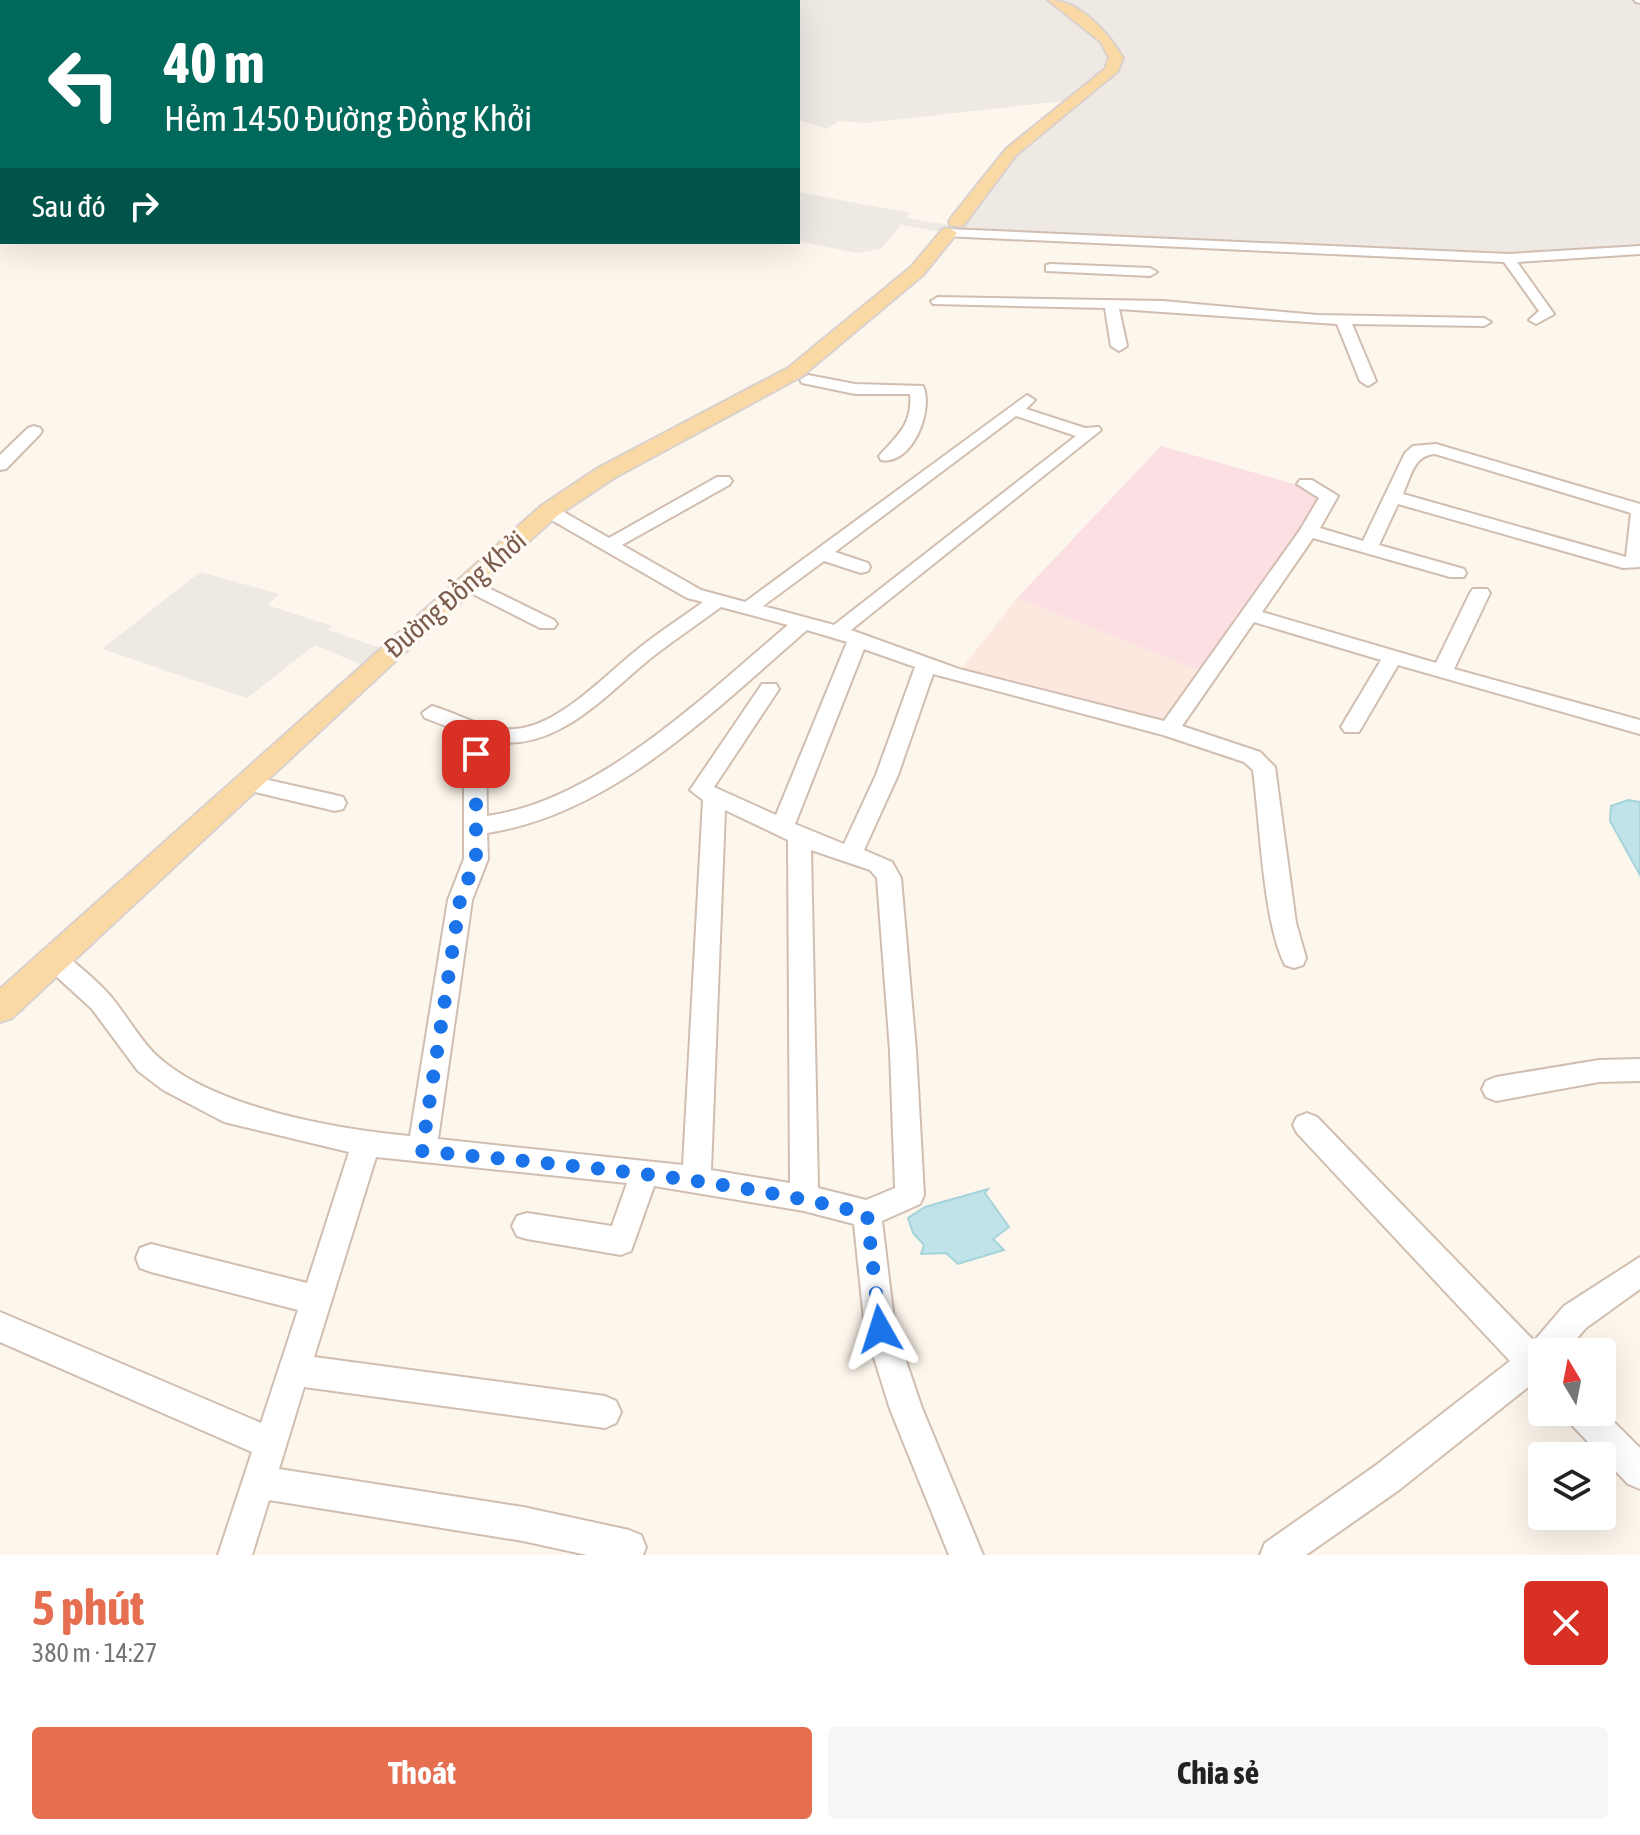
<!DOCTYPE html>
<html lang="vi">
<meta charset="utf-8">
<style>
:root{--surface:#fff;--page:#f6f6f6;--text:#222;--muted:#767676;--accent:#e76f51}
body{margin:0;font-family:"Asap Condensed",sans-serif;background:var(--page);color:var(--text);height:100vh;display:flex;flex-direction:column;font-size:30px;white-space:nowrap}
*{box-sizing:border-box;margin:0}
p{font-size:26px;color:var(--muted)}
.icon{flex:none;width:44px;height:44px;fill:none;stroke:currentColor;stroke-width:2;stroke-linecap:round;stroke-linejoin:round}
.map{position:relative;height:1555px;overflow:hidden}
.panel{display:flex;flex-direction:column;background:var(--surface);flex:1}
.panel>*{flex:none}
.banner{position:absolute;left:0px;top:0px;width:800px;height:244px;box-shadow:0 8px 32px #0002;background:#00695c;color:#fff;overflow:hidden}
.needle{width:52px;rotate:350deg}
.tools{position:absolute;left:1528px;top:1338px;display:grid;gap:16px}
.tools a{display:grid;place-items:center;width:88px;height:88px;border-radius:8px;background:var(--surface);box-shadow:0 8px 32px #0002;font-size:40px}
.pin{position:absolute;display:grid;place-items:center;width:68px;height:68px;color:#fff;margin:-34px;border-radius:16px;box-shadow:0 4px 12px #0006}
.me{position:absolute;width:88px;margin:-44px;rotate:354deg;stroke-linejoin:round;filter:drop-shadow(0 0 6px #0008)}
.turn{display:flex;align-items:center;gap:28px;height:168px;padding:0 32px;font-size:36px}
.turn .icon{width:104px;height:104px;stroke-width:2.5}
.turn b{display:block;font-size:56px;line-height:68px}
.then{display:flex;align-items:center;height:76px;padding:0 32px;background:#0003;gap:16px;font-size:30px}
.round{display:grid;place-items:center;flex:none;width:84px;height:84px;border-radius:8px;background:var(--page)}
.summary{display:flex;align-items:center;justify-content:space-between;height:136px;padding:0 32px}
h1{font-size:48px;font-weight:700;line-height:60px;color:var(--accent)}
.button{display:flex;gap:16px;margin-top:auto;padding:16px 32px}
.button a{flex:1;height:92px;border-radius:8px;background:var(--accent);color:#fff;font-size:32px;font-weight:700;line-height:92px;text-align:center}
.button a+a{background:var(--page);color:var(--text)}
.map>svg:first-child{display:block}
</style>
<div class="map">
<svg width="1640" height="1555" viewBox="0 0 1640 1555">
<rect width="100%" height="100%" fill="#fdf6ec"/>
<!-- commercial -->
<path fill="#fde8e0" d="M1017,598L1204,672L1165,725L959,672Z"/>
<!-- industrial -->
<path fill="#efe9e4" d="M97,0H1050L1087,26L1102,40L1112,58L1106,71L1071,100L866,123L839,121L827,129L798,120V2Z
M1058,0H1640V249L1507,257L955,232L1016,152L1115,71L1094,25Z
M798,192L910,213L907,218L949,225L944,232L901,225L881,249L858,253L798,241Z
M200,572L279,594L267,605L332,626L328,630L384,649L364,666L315,645L247,698L102,649Z"/>
<!-- medical -->
<path fill="#fbdfe3" d="M1161,446L1325,493L1204,672L1017,598Z"/>
<!-- water -->
<path fill="#bfe3e8" stroke="#a5d3da" stroke-width="2" d="M1628,800L1640,802V875L1610,821L1611,806Z
M988,1189L985,1193L1009,1227L993,1239L1004,1250L958,1264L946,1253L921,1254L924,1245L913,1233L908,1218L925,1207Z"/>
<g fill="none" stroke-linecap="round" stroke-linejoin="round">
<!-- minor casing -->
<g stroke="#d1beb0" stroke-width="4">
<path id="minor" d="M1634,0H1640V3L1636,2Z
M0,69H2V75H0Z
M949,229L1508,254L1640,246V254L1517,262L1554,314L1536,324L1529,320L1539,311L1504,262L944,236L942,233Z
M1051,264L1150,268L1157,272L1150,276L1046,271V265Z
M938,297L1163,301L1317,315L1484,318L1491,322L1484,326L1352,324L1376,381L1368,386L1360,381L1337,324L1119,309L1127,346L1119,351L1111,346L1105,308L933,304L931,301Z
M808,375L855,384L923,386C934,410 912,466 881,460L879,456C897,436 913,424 910,394H855L802,383L800,380Z
M1027,395L1035,400L1026,409L1085,428L1099,427L1101,430L851,630L959,669L1164,721L1300,530L1319,498L1297,484L1300,480H1312L1338,496L1320,528L1363,541L1405,453L1413,446L1436,444L1640,504V567L1623,568L1398,504L1379,545L1464,569L1466,573L1464,577H1450L1313,538L1262,612L1436,663L1470,593L1473,589H1487L1490,593L1454,669L1640,720V734L1398,665L1359,732H1345L1341,727L1381,660L1254,622L1182,726L1260,752L1275,767L1296,923L1306,958L1303,965L1294,968L1285,965C1263,923 1260,821 1253,770L1244,762L1163,735L933,674L898,775L864,850L892,862L901,878L916,1051L924,1195L920,1204L882,1221L895,1329L922,1408L983,1555H949L890,1409L865,1329L854,1224L804,1211L654,1186L631,1251L621,1255L527,1239L517,1236L512,1226L517,1216L527,1213L612,1226L627,1183L376,1157L314,1357L605,1396L616,1401L621,1412L616,1423L605,1428L304,1387L279,1469L523,1507L629,1530L641,1535L646,1547L643,1555H587L523,1541L269,1500L252,1555H218L252,1452L0,1342V1312L261,1423L298,1310L151,1272L140,1268L136,1258L140,1248L151,1244L307,1283L349,1152L224,1122L163,1090L138,1071L92,1009L45,966L42,959L45,952L54,949L63,952C79,967 98,981 112,998C127,1016 140,1040 157,1056C214,1108 335,1129 410,1136L448,900L464,859V733L425,718L422,713L432,706C460,714 485,731 515,729C559,726 605,675 638,649C659,632 681,618 703,602L687,598L543,515L540,511L543,507H555L609,538L717,477H729L732,481L729,485L622,545L701,590L745,602ZM1016,416L1076,436L834,625L763,606L824,561L861,573L868,571L870,567L868,563L835,552ZM1435,454L1631,513L1626,557L1403,494C1411,476 1414,455 1435,454ZM721,607L788,625C705,695 598,801 487,816L486,740C554,756 603,697 651,658C674,640 698,624 721,607ZM807,630L847,642L776,815L714,787L779,689L776,684H762L690,790L703,800L683,1165L438,1139L472,900L488,859L487,833C613,814 714,710 807,630ZM864,649L915,667L876,775L844,844L795,824ZM725,810L788,840L790,1183L711,1170ZM811,850L870,870L877,878L890,1051L895,1188L866,1200L818,1188Z
M34,426L40,428L42,431L40,434L6,469L0,470V455L28,428Z
M466,577L554,620L557,624L554,628H540L459,587L457,583Z
M246,775L335,795L343,797L346,803L343,809L335,811L238,788L235,783L238,778Z
M1640,1059V1081L1599,1082L1496,1101L1486,1097L1482,1089L1486,1081L1496,1077L1599,1060Z
M1307,1113L1317,1117L1534,1341L1564,1306L1640,1257V1289L1586,1328L1565,1352H1542V1388L1532,1384L1399,1490L1306,1555H1260L1265,1543L1375,1466L1510,1361L1297,1133L1293,1125L1297,1117Z
M1602,1410L1640,1448V1489L1628,1484L1570,1423L1565,1412Z"/>
</g>
<!-- major casing -->
<g stroke="#dad1cd" stroke-width="4">
<path id="major" d="M1048,0C1079,0 1108,32 1123,58L1118,71L1016,155L963,226H951L949,222L951,218L1006,149L1105,69L1109,58L1101,42Z
M949,228L957,233L923,275L802,376L614,478L557,516L392,664L12,1018L0,1022V989L541,506L598,468L788,368L911,267L943,229Z"/>
</g>
<!-- minor -->
<use href="#minor" fill="#fff" fill-rule="evenodd"/>
<!-- major -->
<use href="#major" fill="#fbd9a5" fill-rule="evenodd"/>
</g>
<g fill="none" stroke-linecap="round" stroke-linejoin="round">
<!-- route -->
<path stroke="#1a73e8" stroke-width="14" stroke-dasharray="0 25.2" d="M476,754V859L460,900L422,1151C572,1166 721,1177 867,1214L880,1329"/>
</g>
<g text-anchor="middle" stroke-width="7" stroke-linejoin="round" paint-order="stroke">
<!-- street labels -->
<g font-size="28" fill="#7a5c4d" stroke="#fffaf3">
<text transform="translate(455 594) rotate(-41)" y="10">Đường Đồng Khởi</text>
</g>
</g>
</svg>
<div class="tools">
<a><svg class="needle" viewBox="-14 -14 28 28"><path d="M0-13l5 13h-10z" fill="#e53935"/><path d="M0 13l5-13h-10z" fill="#767676"/></svg></a>
<a><svg class="icon" aria-label="layers" viewBox="0 0 24 24"><path d="M12 4l9 5-9 5-9-5zM3 14l9 5 9-5"/></svg></a>
</div>
<div class="pin" style="left:476px;top:754px;background:#d93025"><svg class="icon" aria-label="arrive" viewBox="0 0 24 24"><path d="M6 21V4h12l-3 4 3 4H6"/></svg></div>
<svg class="me" style="left:880px;top:1329px" viewBox="-20 -20 40 40"><path d="M0-17L14 15 0 8-14 15z" fill="#1a73e8" stroke="#fff" stroke-width="4"/></svg>
<div class="banner">
<div class="turn"><svg class="icon" aria-label="left" viewBox="0 0 24 24"><path d="M17 20v-9H6M10 6l-5 5 5 5"/></svg><div><b>40 m</b>Hẻm 1450 Đường Đồng Khởi</div></div>
<div class="then">Sau đó<svg class="icon" aria-label="right" viewBox="0 0 24 24"><path d="M7 20v-9h11M14 6l5 5-5 5"/></svg></div>
</div>
</div>
<section class="panel">
<div class="summary"><div><h1>5 phút</h1><p>380 m · 14:27</p></div><a class="round" style="background:#d93025;color:#fff"><svg class="icon" aria-label="close" viewBox="0 0 24 24"><path d="M6 6l12 12M18 6L6 18"/></svg></a></div>
<div class="button"><a>Thoát</a><a>Chia sẻ</a></div>
</section>
